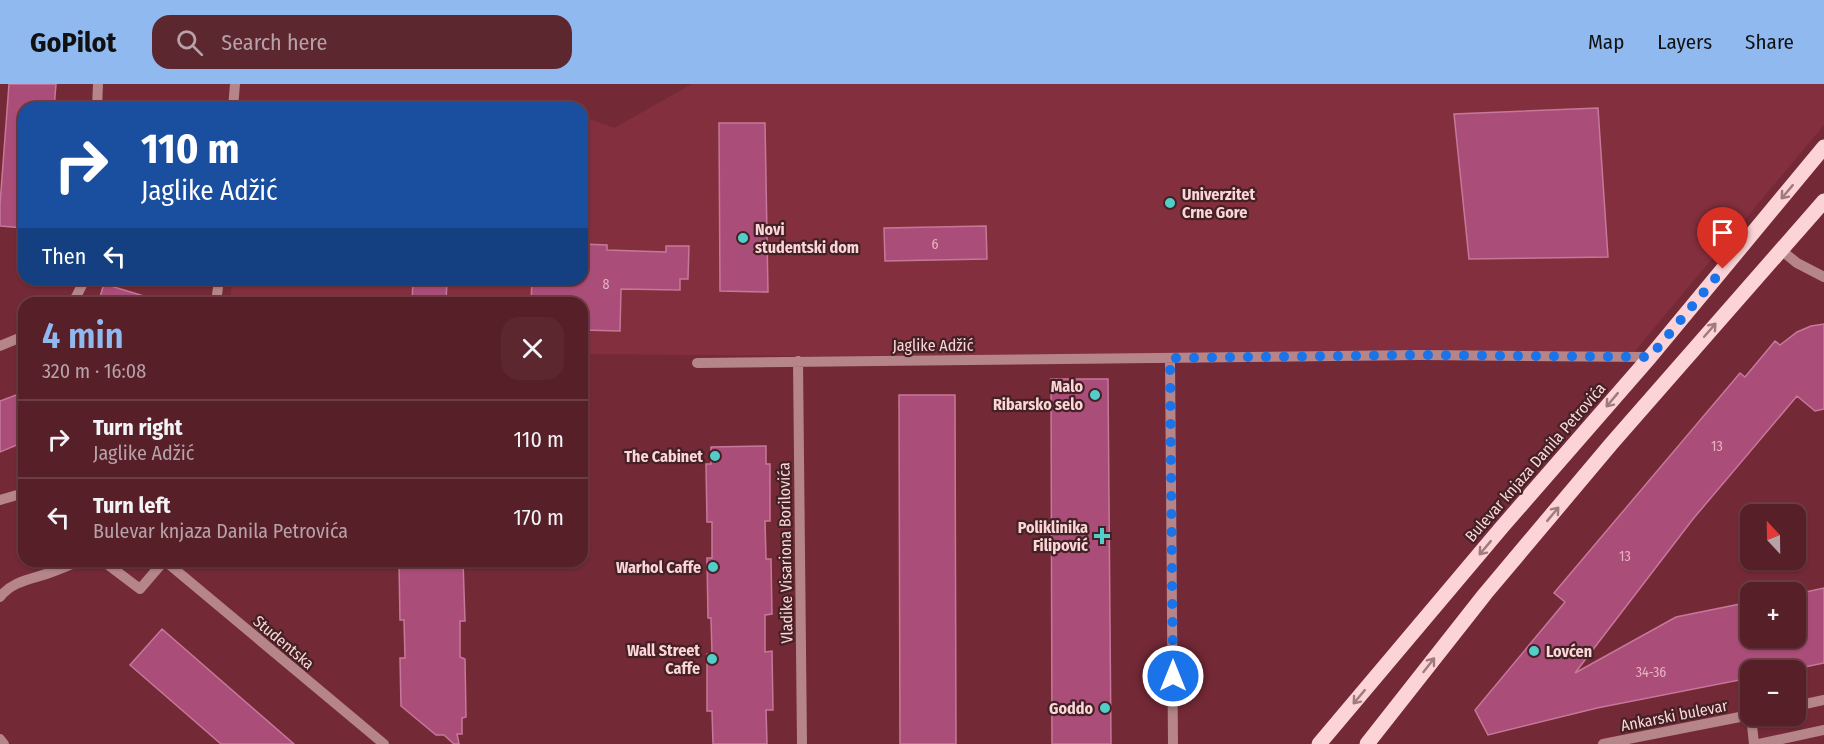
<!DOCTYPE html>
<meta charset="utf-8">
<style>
:root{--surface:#571f28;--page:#5d2730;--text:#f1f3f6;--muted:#b6a2a8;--line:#6d3d45;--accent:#90b9f0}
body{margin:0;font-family:"Fira Sans Condensed",sans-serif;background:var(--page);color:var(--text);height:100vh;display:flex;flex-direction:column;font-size:22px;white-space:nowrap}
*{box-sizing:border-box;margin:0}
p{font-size:20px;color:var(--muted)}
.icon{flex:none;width:33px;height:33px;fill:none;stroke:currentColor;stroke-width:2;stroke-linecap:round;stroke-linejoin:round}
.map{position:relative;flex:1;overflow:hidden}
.sheet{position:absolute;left:18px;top:213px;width:570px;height:270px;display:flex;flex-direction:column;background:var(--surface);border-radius:18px;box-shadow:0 2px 4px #0004,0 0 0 2px var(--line)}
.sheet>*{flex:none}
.banner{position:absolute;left:18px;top:18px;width:570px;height:183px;border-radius:18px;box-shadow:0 2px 4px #0004,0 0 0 2px var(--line);background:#1a4fa0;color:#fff;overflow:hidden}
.needle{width:39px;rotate:338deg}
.fabs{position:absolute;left:1740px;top:420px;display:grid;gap:12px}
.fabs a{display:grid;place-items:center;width:66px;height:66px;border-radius:12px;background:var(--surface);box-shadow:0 2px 4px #0004,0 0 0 2px var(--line);font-size:30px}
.pin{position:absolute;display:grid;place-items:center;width:51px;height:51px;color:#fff;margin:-62px -26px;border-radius:50% 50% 50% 0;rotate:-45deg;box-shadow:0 0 6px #0007}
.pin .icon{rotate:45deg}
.me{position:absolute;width:66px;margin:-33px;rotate:0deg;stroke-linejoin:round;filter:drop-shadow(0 0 4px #0008)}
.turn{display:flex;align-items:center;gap:21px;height:126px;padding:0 24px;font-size:27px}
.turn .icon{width:78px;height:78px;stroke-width:2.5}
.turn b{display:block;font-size:42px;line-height:51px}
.then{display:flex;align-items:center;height:57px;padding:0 24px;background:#0003;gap:12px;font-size:22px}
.round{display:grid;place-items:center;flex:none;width:63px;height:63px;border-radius:18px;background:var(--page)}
.headline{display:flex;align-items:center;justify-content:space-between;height:102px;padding:0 24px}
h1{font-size:36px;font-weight:600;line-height:45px;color:var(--accent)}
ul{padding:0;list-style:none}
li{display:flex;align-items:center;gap:18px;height:78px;padding:0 24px;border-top:2px solid var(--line)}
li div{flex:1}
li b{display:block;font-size:22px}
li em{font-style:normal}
header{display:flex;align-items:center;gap:36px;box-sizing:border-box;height:84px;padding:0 30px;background:var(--accent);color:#111}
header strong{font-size:28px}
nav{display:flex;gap:33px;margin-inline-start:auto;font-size:21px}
.search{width:420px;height:54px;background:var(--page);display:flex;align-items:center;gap:15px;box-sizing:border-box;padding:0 21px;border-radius:18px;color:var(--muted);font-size:22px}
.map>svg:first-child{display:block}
</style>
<header>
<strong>GoPilot</strong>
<div class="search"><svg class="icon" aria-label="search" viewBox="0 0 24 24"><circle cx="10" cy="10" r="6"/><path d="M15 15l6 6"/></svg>Search here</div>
<nav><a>Map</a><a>Layers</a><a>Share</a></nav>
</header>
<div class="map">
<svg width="1824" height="660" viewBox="0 0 1824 660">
<rect width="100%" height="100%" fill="#742936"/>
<!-- built -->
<path fill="#842f3e" d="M692,0H1824V41L1635,267L823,272L582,270V219H229L233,195H582V32L614,44Z"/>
<!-- building -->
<path fill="#ab4d79" stroke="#c6789a" stroke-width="1.5" d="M9,0H56L54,24H24V144L0,142V120Z
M1598,24L1608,173L1469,175L1454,30Z
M719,39H765L768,208L720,207Z
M986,142L987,175L885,177L884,144Z
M582,160L607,161V166L666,168V162H689L688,195H680V206L621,205L620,247L582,246V219H531L532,195H582Z
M413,195H447L446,219H412Z
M104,200L154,215V219H98Z
M1824,240V325L1815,327L1797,312L1693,435L1575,589L1676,533L1750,518V554H1796V510L1824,504V579L1790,586H1750V594L1597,624L1488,651L1475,626L1565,518L1554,509L1740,289L1745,293L1775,257L1780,261L1797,248L1811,242Z
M1051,295H1108L1111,660H1052Z
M24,308V358L0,368V317Z
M899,311H955L956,660H900Z
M766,362V380H770V437H765L766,475H771L772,530L765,531V568L772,567L773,626H766L767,660H713L712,627H707V570H712L711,534H708L707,474H712V438H707L706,380H711V363Z
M404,477H463L465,537H460V573L465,575L466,633L462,634V650H457L459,660H454L444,651H436L401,622L400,574H405L404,536H400L399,479H404Z
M162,545L294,660H221L130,581Z"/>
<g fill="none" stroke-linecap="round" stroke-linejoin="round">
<!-- minor -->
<path stroke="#b58589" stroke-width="10" d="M97,24L98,0
M233,24L235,0
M1781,166L1797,179L1824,193
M71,219L76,213L85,195
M216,219L219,195
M0,262L24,252
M1170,274L1173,660
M798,277L802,660
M697,279L1420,271L1650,273
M0,416L24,409
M103,477L140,505L164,477
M165,477L384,660
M0,513C13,496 34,495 52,488C61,485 70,481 79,477
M1796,622L1824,616
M1751,632L1754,660
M0,655L4,660
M1603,660L1750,631
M1759,660L1824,646"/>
<!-- major -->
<path stroke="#fcd4d7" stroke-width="15" d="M1319,660L1502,443L1650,273L1824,63
M1367,660L1485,510L1612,359L1824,117"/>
</g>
<!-- one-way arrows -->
<defs><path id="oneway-shaft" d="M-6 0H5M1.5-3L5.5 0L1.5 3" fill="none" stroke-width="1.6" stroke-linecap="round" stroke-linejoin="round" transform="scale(1.5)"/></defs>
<g stroke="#a07a7e">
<use href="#oneway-shaft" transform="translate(1787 108) rotate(130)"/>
<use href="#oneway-shaft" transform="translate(1710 246) rotate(-49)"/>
<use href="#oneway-shaft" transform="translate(1612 316) rotate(130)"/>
<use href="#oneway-shaft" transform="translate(1553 430) rotate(-50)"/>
<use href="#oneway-shaft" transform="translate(1485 464) rotate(130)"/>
<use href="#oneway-shaft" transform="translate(1429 581) rotate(-52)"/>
<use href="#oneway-shaft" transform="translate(1359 613) rotate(130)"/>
</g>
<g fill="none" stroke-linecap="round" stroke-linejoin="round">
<!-- route -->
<path stroke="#1a73e8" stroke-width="10" stroke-dasharray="0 18" d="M1173,592L1170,274L1420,271L1650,273L1723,185"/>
</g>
<!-- markers -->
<g fill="#53cdca" stroke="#432125" stroke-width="2">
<circle cx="1170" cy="119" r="6"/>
<circle cx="743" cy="154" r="6"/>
<circle cx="1095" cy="311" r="6"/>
<circle cx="715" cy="372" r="6"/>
<path d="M1099 443h6v6h6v6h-6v6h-6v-6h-6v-6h6z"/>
<circle cx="713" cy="483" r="6"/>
<circle cx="1534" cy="567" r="6"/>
<circle cx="712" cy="575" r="6"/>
<circle cx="1105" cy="624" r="6"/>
</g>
<g text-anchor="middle" stroke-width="4.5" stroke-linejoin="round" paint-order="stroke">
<!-- number labels -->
<g font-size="14" fill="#e7b3c0">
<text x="935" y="165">6</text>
<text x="606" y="205">8</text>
<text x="1717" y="367">13</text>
<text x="1625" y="477">13</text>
<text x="1651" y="593">34-36</text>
</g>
<!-- poi labels -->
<g font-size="16" font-weight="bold" fill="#fbd5d7" stroke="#432125" text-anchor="end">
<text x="1182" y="116" text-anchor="start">Univerzitet<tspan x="1182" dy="18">Crne Gore</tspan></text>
<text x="755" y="151" text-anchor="start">Novi<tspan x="755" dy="18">studentski dom</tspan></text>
<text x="1083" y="308">Malo<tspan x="1083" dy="18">Ribarsko selo</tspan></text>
<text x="703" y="378">The Cabinet</text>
<text x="1088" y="449">Poliklinika<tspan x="1088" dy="18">Filipović</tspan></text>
<text x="701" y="489">Warhol Caffe</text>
<text x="700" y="572">Wall Street<tspan x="700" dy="18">Caffe</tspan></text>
<text x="1546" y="573" text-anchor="start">Lovćen</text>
<text x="1093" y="630">Goddo</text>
</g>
<!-- street labels -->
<g font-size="16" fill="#fbd5d7" stroke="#432125">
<text x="933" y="267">Jaglike Adžić</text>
<text transform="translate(1535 378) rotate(-49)" y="6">Bulevar knjaza Danila Petrovića</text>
<text transform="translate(785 469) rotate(-91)" y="6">Vladike Visariona Borilovića</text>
<text transform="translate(284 558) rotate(40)" y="6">Studentska</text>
<text transform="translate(1674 631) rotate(-11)" y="6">Ankarski bulevar</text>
</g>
</g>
</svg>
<div class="fabs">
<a><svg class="needle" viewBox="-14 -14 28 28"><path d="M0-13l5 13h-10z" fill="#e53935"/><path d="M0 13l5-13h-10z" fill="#b6a2a8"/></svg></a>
<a>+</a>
<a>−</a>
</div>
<div class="pin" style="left:1723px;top:185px;background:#d93025"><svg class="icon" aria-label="arrive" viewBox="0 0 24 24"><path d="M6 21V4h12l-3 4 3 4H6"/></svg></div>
<svg class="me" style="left:1173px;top:592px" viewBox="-20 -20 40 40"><circle r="17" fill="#1a73e8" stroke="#fff" stroke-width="3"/><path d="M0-11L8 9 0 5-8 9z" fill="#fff"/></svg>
<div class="banner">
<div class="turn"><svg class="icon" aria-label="right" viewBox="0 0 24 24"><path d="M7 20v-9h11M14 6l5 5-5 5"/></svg><div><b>110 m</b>Jaglike Adžić</div></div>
<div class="then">Then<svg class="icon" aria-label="left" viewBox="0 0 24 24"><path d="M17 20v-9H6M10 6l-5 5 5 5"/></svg></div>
</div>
<section class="sheet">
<div class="headline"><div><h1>4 min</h1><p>320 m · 16:08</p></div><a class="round"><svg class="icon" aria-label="close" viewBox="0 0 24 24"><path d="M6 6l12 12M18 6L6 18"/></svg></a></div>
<ul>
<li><svg class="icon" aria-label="right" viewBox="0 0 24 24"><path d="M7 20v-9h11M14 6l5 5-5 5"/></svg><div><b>Turn right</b><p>Jaglike Adžić</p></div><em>110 m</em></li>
<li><svg class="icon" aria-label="left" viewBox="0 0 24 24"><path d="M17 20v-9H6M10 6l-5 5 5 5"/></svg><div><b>Turn left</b><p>Bulevar knjaza Danila Petrovića</p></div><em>170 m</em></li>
</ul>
</section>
</div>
